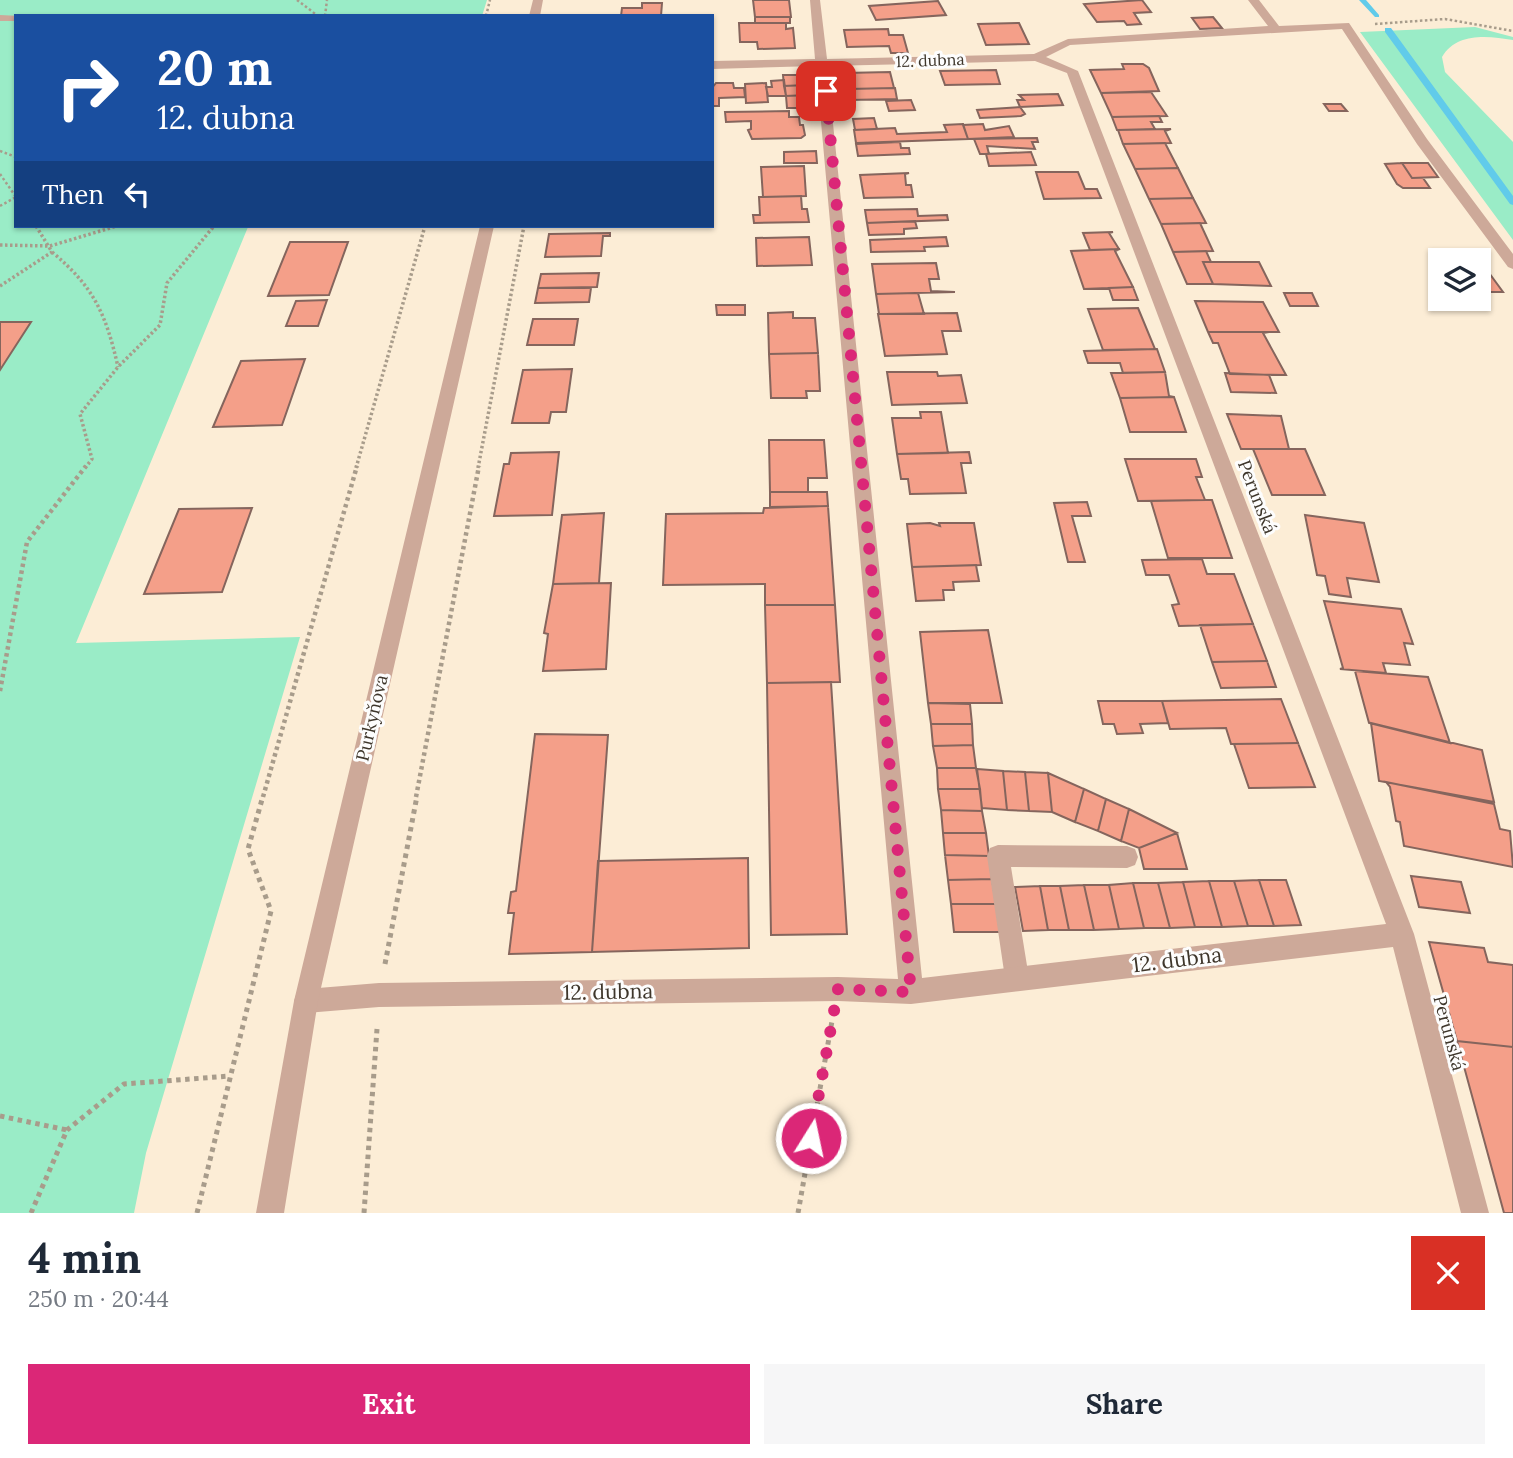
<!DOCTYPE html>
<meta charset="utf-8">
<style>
:root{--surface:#fff;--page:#f6f6f7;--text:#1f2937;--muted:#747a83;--accent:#db2777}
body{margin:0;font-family:Lora,serif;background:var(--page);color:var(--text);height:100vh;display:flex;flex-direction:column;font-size:26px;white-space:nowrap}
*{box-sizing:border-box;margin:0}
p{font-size:23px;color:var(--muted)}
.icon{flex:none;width:38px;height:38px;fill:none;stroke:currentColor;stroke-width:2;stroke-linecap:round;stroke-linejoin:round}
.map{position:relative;height:1213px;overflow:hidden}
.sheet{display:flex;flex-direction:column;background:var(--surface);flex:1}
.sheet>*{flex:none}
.top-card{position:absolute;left:14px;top:14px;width:700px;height:214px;border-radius:0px;box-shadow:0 2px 5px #0004;background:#1a4fa0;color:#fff;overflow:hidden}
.buttons{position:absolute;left:1428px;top:248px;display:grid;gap:14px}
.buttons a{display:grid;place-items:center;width:63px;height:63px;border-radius:0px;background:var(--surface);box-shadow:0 2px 5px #0004;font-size:35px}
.pin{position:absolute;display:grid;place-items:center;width:60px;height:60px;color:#fff;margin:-30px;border-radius:14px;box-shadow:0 4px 10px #0006}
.me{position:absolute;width:77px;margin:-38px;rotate:10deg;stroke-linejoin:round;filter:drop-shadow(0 0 5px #0008)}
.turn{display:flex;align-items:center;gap:24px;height:147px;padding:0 28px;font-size:32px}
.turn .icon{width:91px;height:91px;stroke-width:2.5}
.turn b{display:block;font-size:49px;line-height:60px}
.then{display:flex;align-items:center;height:66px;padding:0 28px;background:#0003;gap:14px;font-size:26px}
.round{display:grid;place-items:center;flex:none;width:74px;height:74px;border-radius:0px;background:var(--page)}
.headline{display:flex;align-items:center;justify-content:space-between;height:119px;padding:0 28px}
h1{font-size:42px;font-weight:800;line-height:52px}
.primary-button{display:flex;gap:14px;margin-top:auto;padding:14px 28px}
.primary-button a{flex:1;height:80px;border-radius:0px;background:var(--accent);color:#fff;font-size:28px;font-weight:800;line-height:80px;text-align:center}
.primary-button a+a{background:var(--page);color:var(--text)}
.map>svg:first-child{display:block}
</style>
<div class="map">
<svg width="1513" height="1213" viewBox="0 0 1513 1213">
<rect width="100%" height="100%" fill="#fcedd6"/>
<!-- green -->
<path fill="#9aecc7" d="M0,0H487L482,16H16V226H298L248,227L76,643L300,637L146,1153L134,1213H0Z
M1475,27L1513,37V40C1488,36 1457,32 1442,57L1445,72L1513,142V240L1360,32Z"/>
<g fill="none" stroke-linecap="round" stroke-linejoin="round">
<!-- stream -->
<path fill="#61cbea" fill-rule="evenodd" d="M1359,0H1366L1379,15V17H1375Z
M1385,28H1391L1513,196V205L1510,204L1385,32Z"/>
</g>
<!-- building -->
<path fill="#f49f89" stroke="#85655d" stroke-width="2" d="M753,0H789L791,17H755Z
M1142,0L1151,12L1134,13L1141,24L1127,25L1124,21L1097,22L1084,4Z
M938,1L946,15L876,20L869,6Z
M642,3H662L661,16H621L622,8H642Z
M755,17H790V23H755Z
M1213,17L1222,28L1200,29L1192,18Z
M739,23H786V29L793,28L795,48L758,49L757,42H740Z
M1019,23L1029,44L986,45L978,24Z
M888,29L889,35H903L908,53H891L889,46L847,47L844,30Z
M1122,64H1143L1149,68L1159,91L1101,93L1090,70L1124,69Z
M996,70L1000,84L945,85L940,71Z
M890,72L894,88L848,89L845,73Z
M783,75H805L807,85L784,86Z
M784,80L786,96H768L766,87H772L771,81Z
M716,83H733L734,88H744L745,97L719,98V106H712V88Z
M766,83L768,102L746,103L745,84Z
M807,85L809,95L786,96L784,86Z
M895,88L897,99L849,100L848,89Z
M1151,92L1167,116L1112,117L1101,93Z
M1058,94L1063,105L1020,107L1017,100H1024L1019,95Z
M809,95L810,108H787L786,96Z
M911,100L915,110L889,111L886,101Z
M1324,104H1341L1347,111H1329Z
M1020,107L1025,114L1021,116L980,118L977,110Z
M789,111V117H799L800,125H803L805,135L801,138L752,139L748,130L751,129V121L726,122L725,112Z
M1159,116L1162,122H1151L1155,129L1117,130L1112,117Z
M874,118L877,129L855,130L853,119Z
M963,124L968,139L856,143L854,130L895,128L897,134L947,132L944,125Z
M983,124L985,130L1009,126L1014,137L968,139L963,125Z
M1171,129L1165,131L1171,143L1123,144L1118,130Z
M1037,138L1038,142H1032L1035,149L987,146L989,154H980L974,139Z
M900,142L901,148H909L910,154L858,156L856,144Z
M1165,143L1178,168L1135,169L1123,144Z
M816,151L817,163H784V152Z
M1031,152L1036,165L989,166L986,154Z
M1402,163L1412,178H1423L1430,188H1403L1397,184L1385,164Z
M1402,163H1428L1438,177L1412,178Z
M804,166L806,196L763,197L761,167Z
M1178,168L1193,198L1149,199L1135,169Z
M1036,172H1078L1085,189H1097L1101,198L1044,199Z
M909,173L905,174L906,185H911L913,197L864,198L860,175Z
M801,196L802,209H807L809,222L754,223L753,215H760L759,197Z
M1193,198L1206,223L1161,224L1149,199Z
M917,209L918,216L947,215L948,220L867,223L865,210Z
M915,221L917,228L904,229V234L869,235L867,223Z
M1200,223L1213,251L1173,252L1161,224Z
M1113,232L1109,233L1119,249L1090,250L1083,233Z
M610,233V236H603L601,256L545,257L549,234Z
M809,237L812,265L757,266L756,238Z
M946,237L948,246L924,247L925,251L871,252L870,240Z
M290,242H348L329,295L268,296Z
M1120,249L1115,251L1133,287L1084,289L1071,251Z
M1206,251L1211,262H1203L1213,284H1187L1173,252Z
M1203,262H1259L1271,286L1213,284Z
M1479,262H1481L1503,292H1479Z
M936,263L939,279H929L931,291L955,292L876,294L872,264Z
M599,273L597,287L538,288L541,274Z
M1133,287L1138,300H1113L1109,288Z
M538,288H591L589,302L535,303Z
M918,293L924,314H879L876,294Z
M1284,293H1312L1318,306H1290Z
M327,300L318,326H286L296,301Z
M1195,301L1263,302L1279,332H1208Z
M716,305H745V315H717Z
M1138,308L1155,349L1103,350L1088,309Z
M793,312V318H815L818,353L769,354L768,313Z
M957,313L961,331H942L947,354L885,356L878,314Z
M533,319H578L574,345H527Z
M0,322H31L0,370Z
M1208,332H1269L1263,333L1286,375L1230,374L1218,343H1213Z
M1157,349L1165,372L1123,373L1120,363H1088L1084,351Z
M818,353L820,391H806L807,398H771L769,354Z
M305,359L282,425L213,427L241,361Z
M572,369L566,412H551L549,423H512L523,370Z
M887,372H937L938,376L961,375L967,403L892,405Z
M1165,372L1169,396L1174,397L1120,398L1111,373Z
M1225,373L1269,375L1276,393L1231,392Z
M1174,397L1186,432H1130L1120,398Z
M920,412H941L948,453L897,454L892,418H921Z
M1227,414L1281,416L1289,449H1241Z
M769,440H824L827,478H808V492H770Z
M1253,449H1305L1325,495H1272Z
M559,452L552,515L494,516L504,464H509L511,453Z
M969,452L971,463H961L966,493L910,494L908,479H901L897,454Z
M1125,459H1196L1202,477H1196L1205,500L1138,501Z
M770,492H827L828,506L770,507Z
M1205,500H1212L1232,558H1168L1151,501Z
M1087,502L1091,516H1072L1085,562H1068L1054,503Z
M828,506L835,605H765V584L663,585L666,514L763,513L764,508Z
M252,508L222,592L144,594L179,509Z
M604,513L599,583L553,584L562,515Z
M1305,515L1364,523L1379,582L1347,578L1351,597L1329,594L1325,576L1317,575Z
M930,523L940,526L939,523H974L981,565L912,567L907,524Z
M1202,559L1207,574H1234L1253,624L1179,626L1172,605L1179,604L1169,575H1146L1142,560Z
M976,565L979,581L953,582L954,590H943L944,600L916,601L912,567Z
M611,583L606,669L543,671L548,634L544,633L553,584Z
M1324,601L1401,609L1413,644L1404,643L1410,665L1383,663L1386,673L1340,669L1343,668Z
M765,605H835L840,682L767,683Z
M1253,624L1267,661L1212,662L1200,625Z
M988,630L1002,703H928L920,632Z
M1267,661L1276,687L1221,688L1212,662Z
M1355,671L1428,677L1450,743L1369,723Z
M831,682L847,934L771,935L767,683Z
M1281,699L1298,743L1231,744L1226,728L1170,729L1162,701Z
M1098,701H1162L1168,723L1140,724L1143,733L1117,734L1114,724H1103Z
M928,703L970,704L972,724H931Z
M1371,723L1482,750L1494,802L1379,781Z
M931,724H972L973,745L933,746Z
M535,734L608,735L592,952L509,954L514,913H508L511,892L516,891Z
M1298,743L1315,787L1249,788L1234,744Z
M973,745L976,768H937L933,746Z
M937,768H976L980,789H938Z
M977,769L1003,771L1007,810L982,808Z
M1003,771L1025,772L1029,811L1007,810Z
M1025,772L1048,773L1052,812L1029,811Z
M1048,773L1084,789L1075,822L1052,812Z
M1386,782L1494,804L1500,829L1510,831L1513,867L1404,846L1400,822L1396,821L1390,787Z
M938,789H980L982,811L941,810Z
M1084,789L1106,799L1098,831L1075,822Z
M1106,799L1129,809L1121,841L1098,831Z
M1129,809L1177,833L1139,848L1121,841Z
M941,810L982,811L986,833H943Z
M943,833H986L989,856L945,855Z
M1177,833L1187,869H1144L1139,848Z
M945,855L989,856L992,879L948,880Z
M748,858L749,948L592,952L598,861Z
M1411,876L1461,882L1470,913L1419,907Z
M992,879L996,904H951L948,880Z
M1259,880H1286L1301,925L1274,926Z
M1259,880L1274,926H1248L1234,881Z
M1209,881H1234L1248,926L1222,927Z
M1209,881L1222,927H1195L1183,882Z
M1183,882L1195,927L1170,928L1158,883Z
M1133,883L1144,928L1119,929L1109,885Z
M1133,883H1158L1170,928H1144Z
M1084,885L1094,930H1069L1060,886Z
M1084,885H1109L1119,929L1094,930Z
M1040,886L1048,930L1023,931L1015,887Z
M1040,886H1060L1069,930H1048Z
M951,904H996L1000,932H954Z
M1429,942L1484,948L1488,962L1513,965V1047L1457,1041Z
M1457,1041L1513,1047V1213H1504Z"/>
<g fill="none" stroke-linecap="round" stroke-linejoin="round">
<!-- path-far3 -->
<path stroke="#a89c8b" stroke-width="2.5" stroke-dasharray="2.5 2.5" stroke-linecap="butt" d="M297,0L318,16
M325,16L327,0
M486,16L490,0
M1375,24L1445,19L1513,31
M0,151L16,157
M0,174L16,197
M0,206L16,197"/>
<!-- path-far2 -->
<path stroke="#a89c8b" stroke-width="3.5" stroke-dasharray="2.5 2.5" stroke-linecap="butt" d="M0,245L50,246L117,226
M52,252C94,287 106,314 118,367
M0,286L52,252L36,226
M85,468L92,459L80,414L118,367L160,325L167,283L214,226
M356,468L425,226
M478,468L524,226"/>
<!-- path-far1 -->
<path stroke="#a89c8b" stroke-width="4.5" stroke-dasharray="3.5 3.5" stroke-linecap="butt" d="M0,691L27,542L86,466
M263,797L357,466
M416,797L479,466"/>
<!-- path -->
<path stroke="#a89c8b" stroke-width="5" stroke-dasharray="4.5 4.5" stroke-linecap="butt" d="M385,964L417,796
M0,1116L67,1130
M31,1213L67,1130L124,1084L230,1076
M197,1213L271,911L248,849L263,796
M364,1213L377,1029
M798,1213L832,1021"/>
<!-- service -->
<path fill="#cda999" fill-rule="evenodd" d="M0,15L20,16H16V21H0Z
M998,845L1127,846L1135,849L1138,857L1135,865L1127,868L1011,867L1029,978L1026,987L1017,990L1008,987L1005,978L987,856L990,848Z"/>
<!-- minor -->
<path fill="#cda999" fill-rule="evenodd" d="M810,0H820L827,59L1034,54L1068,39L1268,26L1248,0H1259L1279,26L1349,23L1427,139L1513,254V269L1508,267L1417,144L1342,29L1070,45L1046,57L1078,71L1414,934L1489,1213H1461L1393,947L911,1004L838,1001L379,1007L306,1013L297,1010L294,1001L297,992L306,989L379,983L838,977L898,979L816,66L712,69V61L815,59ZM1035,61L1067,73L1386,924L922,978L827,66Z"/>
<!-- tertiary -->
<path fill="#cda999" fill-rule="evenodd" d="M533,0H543L540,16H529Z
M480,226H494L318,1001L284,1213H256L294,1001Z"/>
</g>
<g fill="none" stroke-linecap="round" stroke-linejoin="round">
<!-- route -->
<path stroke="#db2777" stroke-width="12" stroke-dasharray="0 21.6" d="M811,1138L838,989L911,992L826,91"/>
</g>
<g text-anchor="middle" stroke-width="6" stroke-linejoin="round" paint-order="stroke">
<!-- far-street labels -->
<g font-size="16" fill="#3e362b" stroke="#fdfdfd">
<text transform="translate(930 60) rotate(-2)" y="6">12. dubna</text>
</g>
<!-- street labels -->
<g font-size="18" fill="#3e362b" stroke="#fdfdfd">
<text transform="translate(1257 497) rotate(69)" y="6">Perunská</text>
<text transform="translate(372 718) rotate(-77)" y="6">Purkyňova</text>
<text transform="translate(1449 1033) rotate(75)" y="6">Perunská</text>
</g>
<!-- near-street labels -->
<g font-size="21" fill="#3e362b" stroke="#fdfdfd">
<text transform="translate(1177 960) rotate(-7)" y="7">12. dubna</text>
<text transform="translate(608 992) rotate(-1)" y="7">12. dubna</text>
</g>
</g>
</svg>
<div class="buttons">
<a><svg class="icon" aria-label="layers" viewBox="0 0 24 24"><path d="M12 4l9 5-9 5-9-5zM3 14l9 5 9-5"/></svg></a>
</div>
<div class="pin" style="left:826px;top:91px;background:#d93025"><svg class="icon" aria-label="arrive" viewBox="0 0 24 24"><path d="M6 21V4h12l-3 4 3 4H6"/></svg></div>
<svg class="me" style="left:811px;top:1138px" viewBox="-20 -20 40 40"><circle r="17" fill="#db2777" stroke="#fff" stroke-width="3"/><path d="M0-11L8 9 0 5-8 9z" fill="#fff"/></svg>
<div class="top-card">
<div class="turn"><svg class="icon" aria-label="right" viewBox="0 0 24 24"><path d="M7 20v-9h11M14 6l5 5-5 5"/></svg><div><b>20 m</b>12. dubna</div></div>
<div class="then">Then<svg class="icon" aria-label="left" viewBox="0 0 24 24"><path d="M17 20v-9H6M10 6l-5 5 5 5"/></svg></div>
</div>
</div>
<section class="sheet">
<div class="headline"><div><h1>4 min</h1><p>250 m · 20:44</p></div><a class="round" style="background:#d93025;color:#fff"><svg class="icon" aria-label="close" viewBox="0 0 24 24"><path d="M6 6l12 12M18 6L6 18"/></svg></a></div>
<div class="primary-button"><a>Exit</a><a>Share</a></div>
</section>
